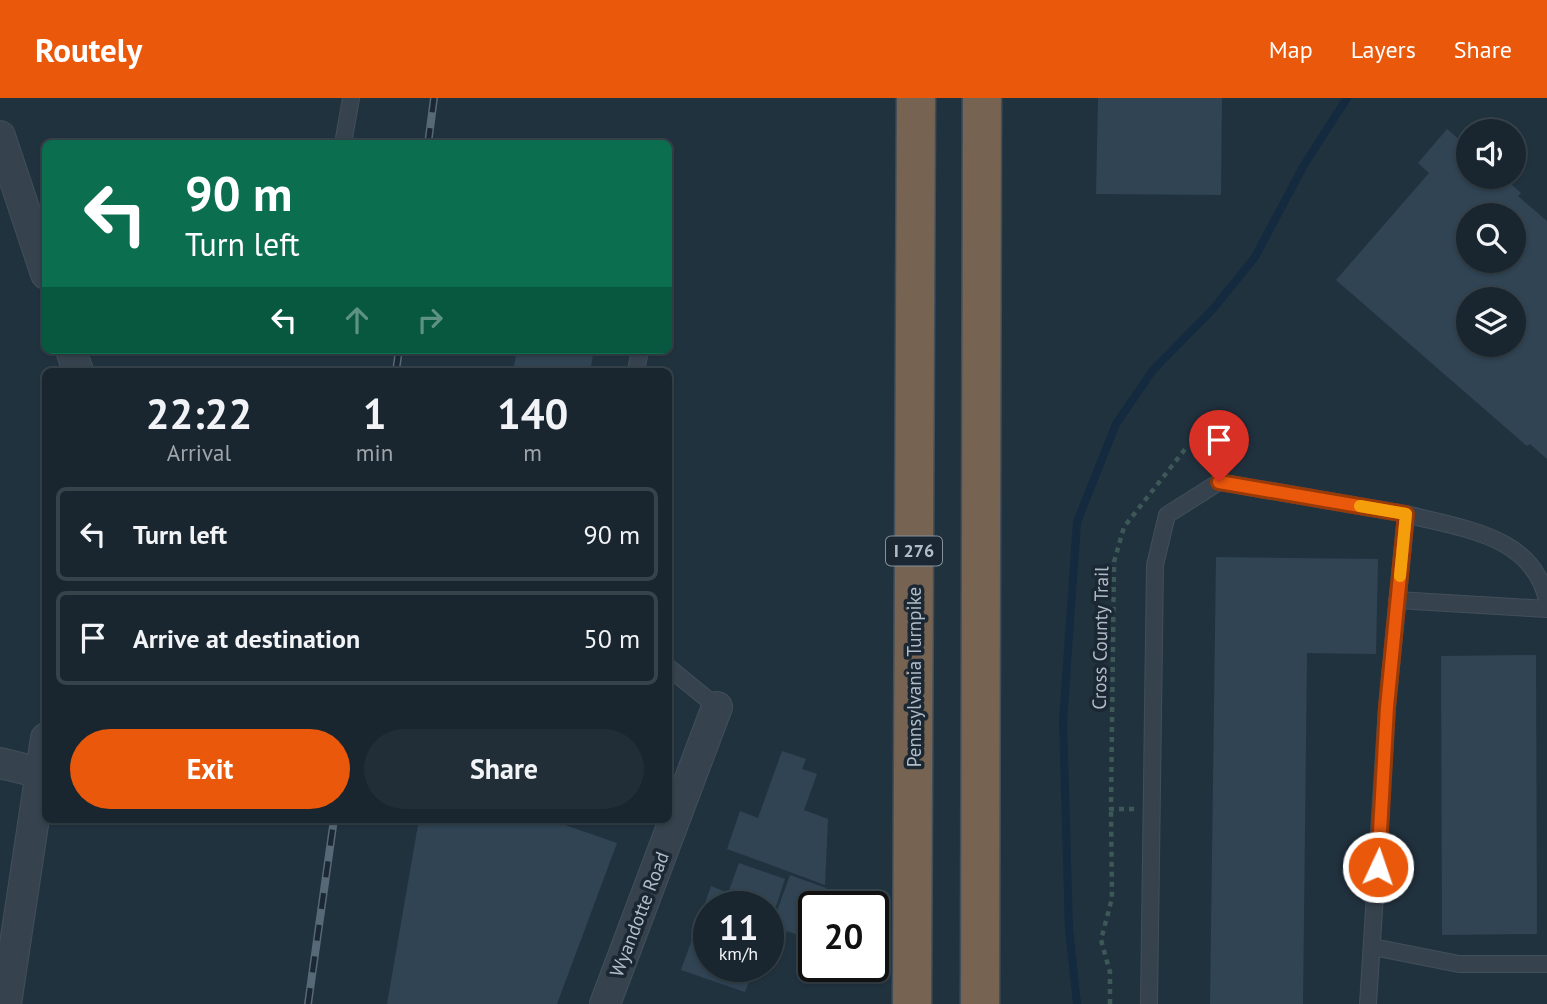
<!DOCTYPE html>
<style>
:root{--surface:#19262f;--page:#222e37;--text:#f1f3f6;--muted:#9fa5aa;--line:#37434b;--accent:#ea580c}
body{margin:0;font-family:"PT Sans",sans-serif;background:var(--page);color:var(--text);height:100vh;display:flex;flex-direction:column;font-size:26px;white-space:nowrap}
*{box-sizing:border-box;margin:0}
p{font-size:23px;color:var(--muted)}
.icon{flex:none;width:38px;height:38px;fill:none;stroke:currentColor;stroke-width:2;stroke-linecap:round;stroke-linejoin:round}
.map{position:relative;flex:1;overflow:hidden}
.panel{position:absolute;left:42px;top:270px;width:630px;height:455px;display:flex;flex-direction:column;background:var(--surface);border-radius:10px;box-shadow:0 2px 5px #0004,0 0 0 2px var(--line)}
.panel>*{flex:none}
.banner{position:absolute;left:42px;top:42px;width:630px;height:214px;border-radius:10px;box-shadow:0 2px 5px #0004,0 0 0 2px var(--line);background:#0b6e4f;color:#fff;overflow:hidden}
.tools{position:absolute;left:1456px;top:21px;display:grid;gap:14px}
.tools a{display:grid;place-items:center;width:70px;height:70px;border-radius:50%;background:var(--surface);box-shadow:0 2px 5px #0004,0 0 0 2px var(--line);font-size:35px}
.speed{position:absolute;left:693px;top:793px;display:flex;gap:14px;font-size:35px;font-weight:700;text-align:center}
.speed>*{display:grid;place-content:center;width:91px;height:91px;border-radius:50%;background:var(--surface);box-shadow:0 2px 5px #0004,0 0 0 2px var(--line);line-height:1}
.speed small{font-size:18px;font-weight:400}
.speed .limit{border:4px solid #111;border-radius:10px;background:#fff;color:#111}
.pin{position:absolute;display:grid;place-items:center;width:60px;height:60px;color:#fff;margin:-72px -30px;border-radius:50% 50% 50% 0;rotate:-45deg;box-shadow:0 0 7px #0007}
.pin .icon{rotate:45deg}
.me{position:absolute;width:77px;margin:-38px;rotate:3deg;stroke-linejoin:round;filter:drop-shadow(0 0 5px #0008)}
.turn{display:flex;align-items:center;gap:24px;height:147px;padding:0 28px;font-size:32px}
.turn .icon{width:91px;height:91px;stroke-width:2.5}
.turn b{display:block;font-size:49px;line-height:60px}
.lanes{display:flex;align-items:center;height:66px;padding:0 28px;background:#0003;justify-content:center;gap:35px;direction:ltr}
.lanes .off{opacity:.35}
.eta{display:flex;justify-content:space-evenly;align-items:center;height:119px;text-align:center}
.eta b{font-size:42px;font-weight:700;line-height:49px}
.cta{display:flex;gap:14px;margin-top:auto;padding:14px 28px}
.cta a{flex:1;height:80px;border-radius:42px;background:var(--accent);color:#fff;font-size:28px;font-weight:700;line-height:80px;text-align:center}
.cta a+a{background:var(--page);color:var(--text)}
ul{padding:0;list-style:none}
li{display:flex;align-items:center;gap:21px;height:94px;margin:0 14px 10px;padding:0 14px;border:4px solid var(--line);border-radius:10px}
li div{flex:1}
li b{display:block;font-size:26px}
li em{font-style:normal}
header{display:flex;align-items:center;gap:42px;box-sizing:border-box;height:98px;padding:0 35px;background:var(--accent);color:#fff}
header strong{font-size:33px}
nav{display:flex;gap:38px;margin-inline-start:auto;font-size:24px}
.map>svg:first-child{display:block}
</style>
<header>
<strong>Routely</strong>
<nav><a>Map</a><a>Layers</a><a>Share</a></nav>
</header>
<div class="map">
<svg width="1547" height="906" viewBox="0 0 1547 906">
<rect width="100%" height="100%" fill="#21323f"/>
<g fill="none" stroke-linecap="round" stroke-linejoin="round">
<!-- stream -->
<path stroke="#142a3e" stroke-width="8" d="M1077,906L1069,831L1063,623L1077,424L1116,326L1153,272L1213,211L1255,159L1304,67L1347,0"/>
</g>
<!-- building -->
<path fill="#304454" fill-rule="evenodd" d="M1098,0H1222L1221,97L1096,96Z
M1447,31L1468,49V79H1503L1521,95L1518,98L1547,123V361L1530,346L1527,348L1336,182L1429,75L1418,65ZM1468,117H1514V163H1468ZM1468,201H1514V247H1468Z
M517,252H594L590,273H513Z
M1216,459L1378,461L1376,556L1307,555L1303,906H1210Z
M1536,557L1537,836L1442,837L1441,558Z
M782,653L806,661L802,671L817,676L804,712L828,721L825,787L727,751L740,713L758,720Z
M419,721H548L617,745L557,906H387Z
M739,765L785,781L769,829L768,808H709V868H755L745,894L681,872L711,788L728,795Z
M790,777L826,790L825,808H814V843L787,833L776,864L768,862V838Z"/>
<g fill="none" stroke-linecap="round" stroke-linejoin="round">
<!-- lane casing -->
<g stroke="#424f5b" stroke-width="18">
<path id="lane" d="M343,46L351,0
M636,273L640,252
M1406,416C1461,431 1532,436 1547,502
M1397,502L1547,511
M668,569L717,609
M1373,849L1459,866H1547
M1149,906L1155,467L1167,417L1219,384L1406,416L1387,609L1368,906"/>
</g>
<!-- street casing -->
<g stroke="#424f5b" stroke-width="32">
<path id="street" d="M0,38L46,176
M71,252L78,273
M0,665L41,675
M6,906L46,640
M605,906L717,609"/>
</g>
<!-- highway casing -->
<g stroke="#414e5a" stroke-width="41">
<path id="highway" d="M912,906L916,0
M980,906L982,0"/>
</g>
<!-- path -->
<path stroke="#3c5857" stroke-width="4.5" stroke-dasharray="5 5" stroke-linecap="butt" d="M1134,711H1111L1114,464L1124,429L1186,350
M1110,906V874L1101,842L1112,800L1111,711"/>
<!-- lane -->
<use href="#lane" stroke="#36434f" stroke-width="16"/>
<!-- street -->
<use href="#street" stroke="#36434f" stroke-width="30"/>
<!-- highway -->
<use href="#highway" stroke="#766352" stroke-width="38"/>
<!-- rail casing -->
<g stroke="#576876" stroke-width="8">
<path id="rail" d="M428,46L434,0
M396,273L399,252
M308,906L334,721"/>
</g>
<!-- rail -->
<use href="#rail" stroke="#1b2834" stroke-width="5" stroke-dasharray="16" stroke-linecap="butt"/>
</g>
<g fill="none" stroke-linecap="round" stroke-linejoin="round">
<!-- route casing -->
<g stroke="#983908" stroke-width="18">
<path id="route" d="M1219,384L1406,416L1387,609L1378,769"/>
</g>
<!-- route -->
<use href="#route" stroke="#ea580c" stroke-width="12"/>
<!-- slow -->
<path stroke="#f59e0b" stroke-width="12" d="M1360,408L1406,416L1400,478"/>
</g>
<g text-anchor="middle" stroke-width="7" stroke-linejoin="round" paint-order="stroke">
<!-- shield labels -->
<rect fill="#1b2834" stroke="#84919d" stroke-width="2" x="886" y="438.5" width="56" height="29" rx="5"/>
<g font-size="18" font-weight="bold" fill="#b1beca">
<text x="914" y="459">I 276</text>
</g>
<!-- street labels -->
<g font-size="19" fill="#b1beca" stroke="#1b2834">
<text transform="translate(1100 540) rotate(-89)" y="7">Cross County Trail</text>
<text transform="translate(914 579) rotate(-90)" y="7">Pennsylvania Turnpike</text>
<text transform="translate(639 816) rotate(-69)" y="7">Wyandotte Road</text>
</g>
</g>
</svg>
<div class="tools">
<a><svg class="icon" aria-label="sound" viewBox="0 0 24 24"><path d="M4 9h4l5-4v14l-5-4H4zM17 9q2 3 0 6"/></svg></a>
<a><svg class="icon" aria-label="search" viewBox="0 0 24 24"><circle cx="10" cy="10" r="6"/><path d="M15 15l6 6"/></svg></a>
<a><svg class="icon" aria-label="layers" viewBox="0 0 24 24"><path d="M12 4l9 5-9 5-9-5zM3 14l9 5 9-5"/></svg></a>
</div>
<div class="speed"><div>11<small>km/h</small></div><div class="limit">20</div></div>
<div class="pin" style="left:1219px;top:384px;background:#d93025"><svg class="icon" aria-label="arrive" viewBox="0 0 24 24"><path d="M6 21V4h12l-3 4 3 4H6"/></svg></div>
<svg class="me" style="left:1378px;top:769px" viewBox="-20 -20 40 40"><circle r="17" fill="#ea580c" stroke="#fff" stroke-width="3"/><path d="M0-11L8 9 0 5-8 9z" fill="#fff"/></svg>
<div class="banner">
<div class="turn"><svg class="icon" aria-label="left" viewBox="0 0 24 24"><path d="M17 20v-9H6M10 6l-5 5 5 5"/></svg><div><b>90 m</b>Turn left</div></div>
<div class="lanes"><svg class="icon" aria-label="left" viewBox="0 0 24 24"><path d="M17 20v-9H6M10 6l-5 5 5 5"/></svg><svg class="icon off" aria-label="ahead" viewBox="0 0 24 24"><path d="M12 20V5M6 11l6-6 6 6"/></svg><svg class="icon off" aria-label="right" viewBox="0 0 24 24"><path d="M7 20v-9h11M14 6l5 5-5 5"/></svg></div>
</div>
<section class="panel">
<div class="eta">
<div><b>22:22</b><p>Arrival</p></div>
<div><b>1</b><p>min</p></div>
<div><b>140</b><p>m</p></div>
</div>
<ul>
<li><svg class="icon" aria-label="left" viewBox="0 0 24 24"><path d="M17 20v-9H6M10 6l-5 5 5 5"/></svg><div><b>Turn left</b></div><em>90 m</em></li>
<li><svg class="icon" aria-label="arrive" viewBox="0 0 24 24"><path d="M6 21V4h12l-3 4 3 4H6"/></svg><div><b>Arrive at destination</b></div><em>50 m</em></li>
</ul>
<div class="cta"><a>Exit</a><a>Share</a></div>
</section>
</div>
